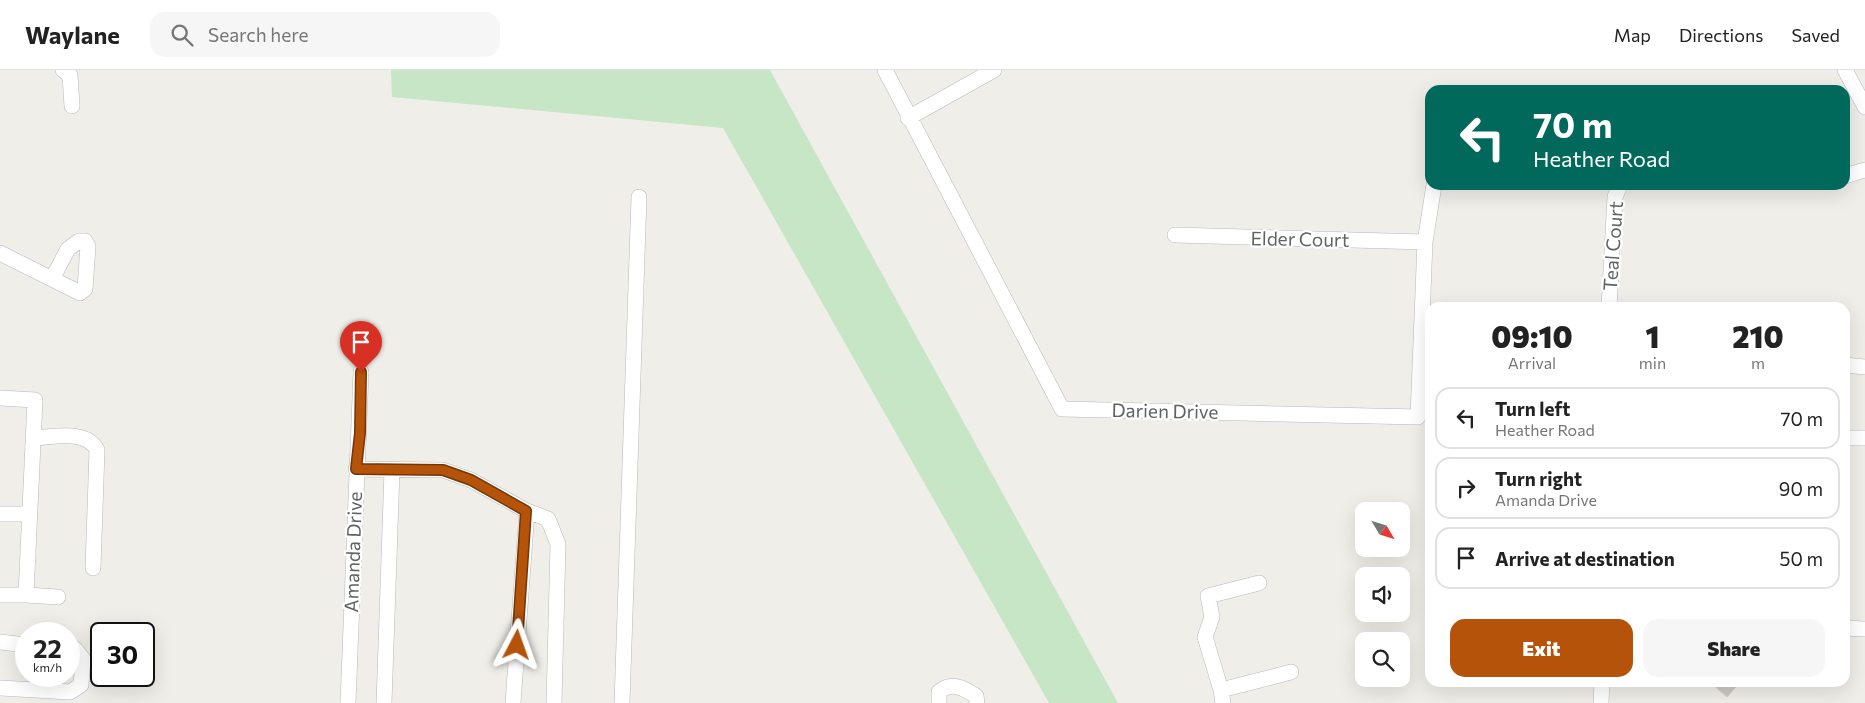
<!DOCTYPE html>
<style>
:root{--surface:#fff;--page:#f6f6f6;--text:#222;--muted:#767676;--line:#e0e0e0;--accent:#b45309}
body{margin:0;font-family:Commissioner,sans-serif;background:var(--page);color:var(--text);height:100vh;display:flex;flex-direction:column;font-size:19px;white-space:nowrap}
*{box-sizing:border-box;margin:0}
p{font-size:16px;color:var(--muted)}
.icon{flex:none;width:28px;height:28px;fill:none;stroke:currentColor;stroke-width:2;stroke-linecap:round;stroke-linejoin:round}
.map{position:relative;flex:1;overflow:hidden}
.side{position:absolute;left:1425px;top:232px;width:425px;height:385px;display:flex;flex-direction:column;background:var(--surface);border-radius:15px;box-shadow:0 5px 20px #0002}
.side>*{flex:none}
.hud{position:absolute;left:1425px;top:15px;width:425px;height:105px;border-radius:15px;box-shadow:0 5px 20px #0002;background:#00695c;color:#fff;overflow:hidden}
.needle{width:32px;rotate:128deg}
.controls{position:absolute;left:1355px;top:432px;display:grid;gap:10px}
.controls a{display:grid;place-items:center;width:55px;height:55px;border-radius:10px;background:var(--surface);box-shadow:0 5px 20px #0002;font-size:25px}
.speed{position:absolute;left:15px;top:552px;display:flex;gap:10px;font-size:25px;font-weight:700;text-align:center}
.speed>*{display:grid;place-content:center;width:65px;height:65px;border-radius:50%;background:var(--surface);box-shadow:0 5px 20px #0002;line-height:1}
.speed small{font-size:12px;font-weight:400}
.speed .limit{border:2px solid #111;border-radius:8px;background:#fff;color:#111}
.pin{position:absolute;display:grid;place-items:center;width:42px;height:42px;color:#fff;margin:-51px -21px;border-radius:50% 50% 50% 0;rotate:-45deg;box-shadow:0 0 5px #0007}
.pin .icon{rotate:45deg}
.me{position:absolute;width:55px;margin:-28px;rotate:4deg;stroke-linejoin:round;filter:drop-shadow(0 0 4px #0008)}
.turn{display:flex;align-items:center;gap:18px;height:105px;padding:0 25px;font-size:22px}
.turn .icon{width:65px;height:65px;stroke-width:2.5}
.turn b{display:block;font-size:35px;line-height:42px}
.eta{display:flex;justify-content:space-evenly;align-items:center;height:85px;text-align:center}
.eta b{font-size:30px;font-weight:800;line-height:35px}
.cta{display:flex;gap:10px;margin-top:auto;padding:10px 25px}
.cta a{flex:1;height:58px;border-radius:15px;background:var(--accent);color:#fff;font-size:20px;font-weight:800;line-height:58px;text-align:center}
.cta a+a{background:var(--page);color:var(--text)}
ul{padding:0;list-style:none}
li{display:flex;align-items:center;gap:15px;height:62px;margin:0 10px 8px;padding:0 15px;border:2px solid var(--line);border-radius:15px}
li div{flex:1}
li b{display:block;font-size:19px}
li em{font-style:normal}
header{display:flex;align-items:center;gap:30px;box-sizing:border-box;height:70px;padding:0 25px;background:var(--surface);border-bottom:1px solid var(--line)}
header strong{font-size:24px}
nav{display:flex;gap:28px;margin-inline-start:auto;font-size:18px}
.search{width:350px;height:45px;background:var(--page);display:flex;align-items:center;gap:12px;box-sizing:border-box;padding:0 18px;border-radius:15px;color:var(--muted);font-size:19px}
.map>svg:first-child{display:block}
</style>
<header>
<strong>Waylane</strong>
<div class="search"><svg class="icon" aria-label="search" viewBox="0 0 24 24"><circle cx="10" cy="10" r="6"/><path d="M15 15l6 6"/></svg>Search here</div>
<nav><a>Map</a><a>Directions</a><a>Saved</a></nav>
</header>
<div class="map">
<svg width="1865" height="633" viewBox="0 0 1865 633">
<rect width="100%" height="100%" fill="#f0eee8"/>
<!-- green -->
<path fill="#c7e6c6" d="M391,0H770L1118,633H1049L723,58L392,27Z"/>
<!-- building -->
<path fill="#ccc9c4" stroke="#d5d0c7" d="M1710,612H1740L1727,627Z"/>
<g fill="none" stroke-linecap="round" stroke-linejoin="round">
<!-- minor casing -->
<g stroke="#b5b8bc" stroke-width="16">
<path id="minor" d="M63,0L70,5L72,36
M885,0L1062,339L1418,347L1425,172L1434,115
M1845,0L1865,37
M908,48L994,0
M1845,106L1865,100
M1175,165L1425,172
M0,183L80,223L85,219L88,176L85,171H79L68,179L52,209
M1609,238L1615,127L1620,115
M1845,295L1865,297
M0,328L35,330L26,525H0
M33,368C54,367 87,359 97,380L93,498
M1845,368H1865
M356,399L443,400L471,410L527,441L548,449L558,474L554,633
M0,444H30
M26,525L58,527
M1845,558L1865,559
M0,572L26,575
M0,618L70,622L81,615L83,589L75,579L69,578
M1221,620L1291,602
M348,633L361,302
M384,633L392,400
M513,633L527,441
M622,633L639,127
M939,633V622C951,611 964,618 976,626L977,633
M1223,633L1221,620L1205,567L1212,547L1208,526L1259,513
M1601,633L1602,612"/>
</g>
<!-- minor -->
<use href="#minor" stroke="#fff" stroke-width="15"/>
</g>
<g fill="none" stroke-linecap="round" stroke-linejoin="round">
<!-- route casing -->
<g stroke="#753606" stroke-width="12">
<path id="route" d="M361,302L360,363L356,399L443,400L471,410L526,441L517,575"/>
</g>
<!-- route -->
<use href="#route" stroke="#b45309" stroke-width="9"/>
</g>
<g text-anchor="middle" stroke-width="4.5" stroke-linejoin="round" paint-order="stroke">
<!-- street labels -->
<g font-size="19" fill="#5f6367" stroke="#fff">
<text transform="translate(1300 169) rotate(1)" y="7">Elder Court</text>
<text transform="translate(1613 176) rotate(-86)" y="7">Teal Court</text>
<text transform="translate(1165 341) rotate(1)" y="7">Darien Drive</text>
<text transform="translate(353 482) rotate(-88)" y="7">Amanda Drive</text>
</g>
</g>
</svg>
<div class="controls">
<a><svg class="needle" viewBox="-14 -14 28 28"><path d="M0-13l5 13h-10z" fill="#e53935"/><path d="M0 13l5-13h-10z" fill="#767676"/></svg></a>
<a><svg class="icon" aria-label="sound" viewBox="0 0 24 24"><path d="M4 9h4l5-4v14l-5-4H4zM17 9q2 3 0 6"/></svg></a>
<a><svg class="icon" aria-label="search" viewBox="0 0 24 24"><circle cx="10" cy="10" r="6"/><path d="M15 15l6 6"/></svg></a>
</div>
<div class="speed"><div>22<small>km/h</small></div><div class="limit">30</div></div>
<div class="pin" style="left:361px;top:302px;background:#d93025"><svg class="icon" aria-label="arrive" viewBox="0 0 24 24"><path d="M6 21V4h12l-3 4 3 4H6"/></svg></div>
<svg class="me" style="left:517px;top:575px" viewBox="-20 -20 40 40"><path d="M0-17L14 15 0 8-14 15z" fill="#b45309" stroke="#fff" stroke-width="4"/></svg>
<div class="hud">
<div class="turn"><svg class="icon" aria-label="left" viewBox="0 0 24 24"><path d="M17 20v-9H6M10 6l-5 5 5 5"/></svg><div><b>70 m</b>Heather Road</div></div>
</div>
<section class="side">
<div class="eta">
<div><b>09:10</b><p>Arrival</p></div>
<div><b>1</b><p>min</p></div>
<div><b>210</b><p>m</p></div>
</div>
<ul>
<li><svg class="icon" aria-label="left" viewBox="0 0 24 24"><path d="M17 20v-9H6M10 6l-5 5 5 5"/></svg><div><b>Turn left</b><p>Heather Road</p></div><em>70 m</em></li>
<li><svg class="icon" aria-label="right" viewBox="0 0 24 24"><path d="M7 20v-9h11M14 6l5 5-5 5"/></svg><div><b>Turn right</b><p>Amanda Drive</p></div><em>90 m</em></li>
<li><svg class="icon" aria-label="arrive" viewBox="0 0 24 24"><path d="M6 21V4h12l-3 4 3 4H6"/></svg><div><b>Arrive at destination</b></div><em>50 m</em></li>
</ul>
<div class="cta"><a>Exit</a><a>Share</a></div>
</section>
</div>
